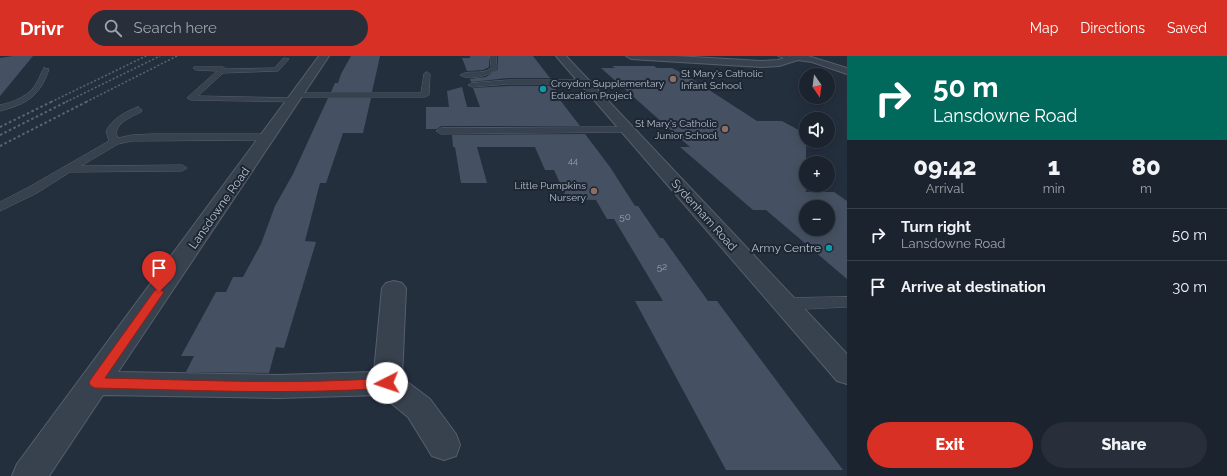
<!DOCTYPE html>
<meta charset="utf-8">
<style>
:root{--surface:#1b232e;--page:#282f3a;--text:#f1f3f6;--muted:#a0a4aa;--line:#39404a;--accent:#d93025}
body{margin:0;font-family:Raleway,sans-serif;background:var(--page);color:var(--text);height:100vh;display:flex;flex-direction:column;font-size:15px;white-space:nowrap}
*{box-sizing:border-box;margin:0}
p{font-size:13px;color:var(--muted)}
.icon{flex:none;width:22px;height:22px;fill:none;stroke:currentColor;stroke-width:2;stroke-linecap:round;stroke-linejoin:round}
.map{position:relative;flex:1;overflow:hidden}
.sheet{display:flex;flex-direction:column;background:var(--surface);width:380px}
.sheet>*{flex:none}
.banner{background:#00695c;color:#fff;overflow:hidden}
.needle{width:26px;rotate:166deg}
.fabs{position:absolute;left:799px;top:12px;display:grid;gap:8px}
.fabs a{display:grid;place-items:center;width:36px;height:36px;border-radius:50%;background:var(--surface);box-shadow:0 2px 10px #0003,0 0 0 1px var(--line);font-size:20px}
.pin{position:absolute;display:grid;place-items:center;width:34px;height:34px;color:#fff;margin:-41px -17px;border-radius:50% 50% 50% 0;rotate:-45deg;box-shadow:0 0 4px #0007}
.pin .icon{rotate:45deg}
.me{position:absolute;width:44px;margin:-22px;rotate:266deg;stroke-linejoin:round;filter:drop-shadow(0 0 3px #0008)}
.turn{display:flex;align-items:center;gap:14px;height:84px;padding:0 20px;font-size:18px}
.turn .icon{width:52px;height:52px;stroke-width:2.5}
.turn b{display:block;font-size:28px;line-height:34px}
.eta{display:flex;justify-content:space-evenly;align-items:center;height:68px;text-align:center}
.eta b{font-size:24px;font-weight:800;line-height:28px}
.action{display:flex;gap:8px;margin-top:auto;padding:8px 20px}
.action a{flex:1;height:46px;border-radius:24px;background:var(--accent);color:#fff;font-size:16px;font-weight:800;line-height:46px;text-align:center}
.action a+a{background:var(--page);color:var(--text)}
ul{padding:0;list-style:none}
li{display:flex;align-items:center;gap:12px;height:52px;padding:0 20px;border-top:1px solid var(--line)}
li div{flex:1}
li b{display:block;font-size:15px}
li em{font-style:normal}
header{display:flex;align-items:center;gap:24px;box-sizing:border-box;height:56px;padding:0 20px;background:var(--accent);color:#fff}
header strong{font-size:19px}
nav{display:flex;gap:22px;margin-inline-start:auto;font-size:14px}
.search{width:280px;height:36px;background:var(--page);display:flex;align-items:center;gap:10px;box-sizing:border-box;padding:0 14px;border-radius:22px;color:var(--muted);font-size:15px}
main{display:flex;flex:1;min-height:0}
.map>svg:first-child{display:block}
</style>
<header>
<strong>Drivr</strong>
<div class="search"><svg class="icon" aria-label="search" viewBox="0 0 24 24"><circle cx="10" cy="10" r="6"/><path d="M15 15l6 6"/></svg>Search here</div>
<nav><a>Map</a><a>Directions</a><a>Saved</a></nav>
</header>
<main>
<div class="map">
<svg width="847" height="420" viewBox="0 0 847 420">
<rect width="100%" height="100%" fill="#242f3e"/>
<!-- building -->
<path fill="#455162" fill-rule="evenodd" d="M13,0H33L0,40V2Z
M351,0H380L372,36H331L335,27H338L341,18Z
M470,0H489V11L483,14L467,15L462,2H470Z
M498,0H533L550,22H508L471,26L470,23L486,21L498,13Z
M612,10H654L657,12H672L686,19L757,65H782L806,78V136H834L847,145V223L766,154H753L680,91H690L601,12H615ZM806,151H828V173H806Z
M508,30H553L561,40H557L580,70H441L437,73H426V51H449L447,35L462,31L467,51H480L473,32Z
M328,42H371L363,77H343L326,127H320L305,185L316,186L284,292L276,291L269,317L186,316L194,300H181L216,236H226L233,221H243L261,188L275,150L293,118Z
M585,78L610,111L635,150H638L660,182H663L708,245H717L843,414H726L635,245H663L614,163H607L596,144L567,143L554,114H545L535,91H477L487,127H461L455,91H453L452,79Z"/>
<g fill="none" stroke-linecap="round" stroke-linejoin="round">
<!-- service casing -->
<g stroke="#565f6c" stroke-width="1">
<path id="service" d="M490,0H496L497,12C491,20 469,25 460,19C469,13 482,20 491,12Z
M778,0H788L795,3L792,5Z
M284,2L289,3L278,15L223,17L198,40L295,42H298V46L191,44L187,42L217,15L196,14L193,12L194,11H223L226,13L274,12Z
M44,12L49,13C40,40 27,48 0,55V49C14,46 30,40 37,26C40,22 41,16 44,12Z
M427,16L430,18L429,39L425,41H298L294,39L298,37H421L424,18Z
M508,24H584L588,26L584,28H508L472,31L468,29L472,27Z
M138,51L142,54L141,56C131,61 111,69 118,82L132,79L152,78H269L274,81L269,84L132,85L118,88L81,110L182,109L187,112L182,115L70,116L37,137L0,155V146L29,131L109,85L106,75C111,64 126,55 138,51Z
M628,71L633,74L631,76L441,78L436,75L441,72Z
M847,241V251L785,254L779,252L777,248L779,244L785,242Z"/>
</g>
<!-- minor casing -->
<g stroke="#565f6c" stroke-width="2">
<path id="minor" d="M319,0H329L118,316L278,319L374,316L382,232L386,227L394,225L402,227L406,232L402,322L430,343L456,378L460,389L456,400L444,404L432,400L408,361L381,339L278,342L103,339L49,420H12L17,408Z
M556,0H566L847,298V328L837,325Z
M626,0H676L761,5L778,4L791,0H808L847,12V18L812,6L798,4L779,10L761,11L631,3Z"/>
</g>
<!-- service -->
<use href="#service" fill="#38414e" fill-rule="evenodd"/>
<!-- minor -->
<use href="#minor" fill="#38414e" fill-rule="evenodd"/>
<!-- rail-far1 -->
<path stroke="#5a6575" stroke-width="1.5" stroke-dasharray="2 2" stroke-linecap="butt" d="M51,46L146,0
M66,46L160,0
M86,46L177,0"/>
<!-- rail -->
<path stroke="#5a6575" stroke-width="2" stroke-dasharray="2.5 2.5" stroke-linecap="butt" d="M0,71L53,45
M0,79L68,45
M0,90L88,45"/>
</g>
<!-- route -->
<path fill="#d93025" stroke="#8d1f18" d="M159,233L164,236L105,322C199,324 293,329 387,322L391,324L393,327L391,331L387,332C290,339 192,334 95,332L91,330L89,327L91,323L155,234Z"/>
<!-- markers -->
<g fill="#8d6e63" stroke="#1d2633" stroke-width="1.5">
<circle cx="673" cy="23" r="4"/>
<circle cx="725" cy="73" r="4"/>
<circle cx="594" cy="135" r="4"/>
</g>
<g fill="#0f9aa8" stroke="#1d2633" stroke-width="1.5">
<circle cx="543" cy="33" r="4"/>
<circle cx="829" cy="192" r="4"/>
</g>
<g text-anchor="middle" stroke-width="4" stroke-linejoin="round" paint-order="stroke">
<!-- far-number labels -->
<g font-size="9" fill="#98a1af">
<text x="573" y="108">44</text>
</g>
<!-- far-poi labels -->
<g font-size="10" fill="#b4bcc9" stroke="#1d2633" text-anchor="start">
<text x="681" y="21">St Mary's Catholic<tspan x="681" dy="12">Infant School</tspan></text>
<text x="551" y="31">Croydon Supplementary<tspan x="551" dy="12">Education Project</tspan></text>
<text x="717" y="71" text-anchor="end">St Mary's Catholic<tspan x="717" dy="12">Junior School</tspan></text>
<text x="586" y="133" text-anchor="end">Little Pumpkins<tspan x="586" dy="12">Nursery</tspan></text>
</g>
<!-- number labels -->
<g font-size="10" fill="#98a1af">
<text x="625" y="164">50</text>
<text x="662" y="214">52</text>
</g>
<!-- street labels -->
<g font-size="12" fill="#b4bcc9" stroke="#1d2633">
<text transform="translate(219 152) rotate(-55)" y="4">Lansdowne Road</text>
<text transform="translate(704 159) rotate(48)" y="4">Sydenham Road</text>
</g>
<!-- poi labels -->
<g font-size="12" fill="#b4bcc9" stroke="#1d2633" text-anchor="end">
<text x="821" y="196">Army Centre</text>
</g>
</g>
</svg>
<div class="fabs">
<a><svg class="needle" viewBox="-14 -14 28 28"><path d="M0-13l5 13h-10z" fill="#e53935"/><path d="M0 13l5-13h-10z" fill="#a0a4aa"/></svg></a>
<a><svg class="icon" aria-label="sound" viewBox="0 0 24 24"><path d="M4 9h4l5-4v14l-5-4H4zM17 9q2 3 0 6"/></svg></a>
<a>+</a>
<a>−</a>
</div>
<div class="pin" style="left:159px;top:236px;background:#d93025"><svg class="icon" aria-label="arrive" viewBox="0 0 24 24"><path d="M6 21V4h12l-3 4 3 4H6"/></svg></div>
<svg class="me" style="left:387px;top:327px" viewBox="-20 -20 40 40"><circle r="19" fill="#fff"/><path d="M0-13L10 11 0 6-10 11z" fill="#d93025"/></svg>
</div>
<section class="sheet">
<div class="banner">
<div class="turn"><svg class="icon" aria-label="right" viewBox="0 0 24 24"><path d="M7 20v-9h11M14 6l5 5-5 5"/></svg><div><b>50 m</b>Lansdowne Road</div></div>
</div>
<div class="eta">
<div><b>09:42</b><p>Arrival</p></div>
<div><b>1</b><p>min</p></div>
<div><b>80</b><p>m</p></div>
</div>
<ul>
<li><svg class="icon" aria-label="right" viewBox="0 0 24 24"><path d="M7 20v-9h11M14 6l5 5-5 5"/></svg><div><b>Turn right</b><p>Lansdowne Road</p></div><em>50 m</em></li>
<li><svg class="icon" aria-label="arrive" viewBox="0 0 24 24"><path d="M6 21V4h12l-3 4 3 4H6"/></svg><div><b>Arrive at destination</b></div><em>30 m</em></li>
</ul>
<div class="action"><a>Exit</a><a>Share</a></div>
</section>
</main>
